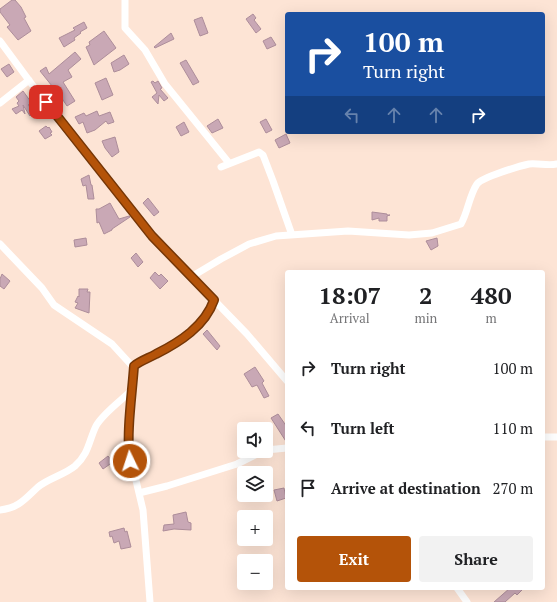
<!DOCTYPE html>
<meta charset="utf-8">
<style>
:root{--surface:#fff;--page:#f2f2f2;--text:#202124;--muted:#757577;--accent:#b45309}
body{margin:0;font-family:"PT Serif",serif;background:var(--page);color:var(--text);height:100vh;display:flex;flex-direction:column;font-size:15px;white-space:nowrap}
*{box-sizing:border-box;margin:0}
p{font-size:13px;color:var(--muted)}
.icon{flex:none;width:22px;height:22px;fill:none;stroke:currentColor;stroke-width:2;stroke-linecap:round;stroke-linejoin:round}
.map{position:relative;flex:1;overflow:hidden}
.drawer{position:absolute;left:285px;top:270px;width:260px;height:320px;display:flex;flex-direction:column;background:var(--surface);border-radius:4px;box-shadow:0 4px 16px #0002}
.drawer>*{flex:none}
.top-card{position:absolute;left:285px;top:12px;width:260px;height:122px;border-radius:4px;box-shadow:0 4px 16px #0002;background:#1a4fa0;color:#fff;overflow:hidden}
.buttons{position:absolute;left:237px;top:422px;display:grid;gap:8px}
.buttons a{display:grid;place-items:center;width:36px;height:36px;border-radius:4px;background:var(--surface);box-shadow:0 4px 16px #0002;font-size:20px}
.pin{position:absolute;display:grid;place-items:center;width:34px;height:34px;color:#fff;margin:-17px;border-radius:8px;box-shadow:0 2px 6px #0006}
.me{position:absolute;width:44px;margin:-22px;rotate:356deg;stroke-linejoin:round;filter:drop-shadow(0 0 3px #0008)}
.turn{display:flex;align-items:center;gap:14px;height:84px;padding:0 12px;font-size:18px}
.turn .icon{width:52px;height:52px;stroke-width:2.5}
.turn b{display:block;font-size:28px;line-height:34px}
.lanes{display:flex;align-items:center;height:38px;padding:0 12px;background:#0003;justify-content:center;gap:20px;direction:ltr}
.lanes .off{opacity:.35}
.eta{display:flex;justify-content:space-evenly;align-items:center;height:68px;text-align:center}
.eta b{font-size:24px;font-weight:600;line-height:28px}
.cta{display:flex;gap:8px;margin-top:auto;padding:8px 12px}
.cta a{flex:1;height:46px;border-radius:4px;background:var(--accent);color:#fff;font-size:16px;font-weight:600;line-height:46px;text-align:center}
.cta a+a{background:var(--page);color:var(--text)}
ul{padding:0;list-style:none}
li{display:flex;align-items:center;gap:12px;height:60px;padding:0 12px}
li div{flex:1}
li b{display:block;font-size:15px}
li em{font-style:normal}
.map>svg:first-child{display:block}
</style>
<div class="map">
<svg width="557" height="602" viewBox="0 0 557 602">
<rect width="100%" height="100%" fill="#fde4d5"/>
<!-- building -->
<path fill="#c9a8b5" stroke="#ad8d9a" d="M12,0H15L21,7L26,17L24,18L31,31L18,40L7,27L10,25L0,12V9Z
M253,14L256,18L254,20L261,29L256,33L246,19Z
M202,17L208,33L200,36L194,20Z
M84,22L87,28L80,32L81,33L74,38L75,40L64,47L59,38L75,30L73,28Z
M104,31L116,48L94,65L86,47L90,45L89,42Z
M171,33L174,39L155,48L154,47Z
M271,37L276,45L267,49L263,41Z
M75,52L81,59L68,70L72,77L63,82L75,101L67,106L61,97H51L48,88L52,86L40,71L46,67L49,74Z
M124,55L129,64L120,70L114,72L111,63Z
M186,60L199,82L193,85L180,63Z
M9,64L14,72L7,77L1,69Z
M106,78L113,95L102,100L95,83Z
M153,81L155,83L158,81L162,88L160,89L168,98L164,101L159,95L158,104L152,97L157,93L151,82Z
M23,91L31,102L28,105L34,112L30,116L23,105L25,114L22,110L16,114L12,109L19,106L17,103L19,101L16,97Z
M97,111L99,116L110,112L114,122L108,124L106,121L95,130L87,133L83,122L79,124L75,117L84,113L86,116Z
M218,119L223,128L212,133L207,126Z
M266,119L272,130L266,133L260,122Z
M184,122L189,132L181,136L176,127Z
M46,126L48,128L49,127L52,132L50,133L52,135L45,139L39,131Z
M286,134L290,143L279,148L275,140Z
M115,137L119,152L112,157L105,148L102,141Z
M89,175L91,185H92L94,199H88L86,185L83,186L81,179Z
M148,198L159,212L154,216L143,203Z
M110,203L119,219L129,216L130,217L112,229V230L104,234L99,222L97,223L96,209H99Z
M372,212L387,214V215H390L387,216V221H379V218L372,220Z
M86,238L87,245L75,247L74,240Z
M437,238L438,246L431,250L426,241Z
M136,253L143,262L138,267L131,258Z
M155,272L159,276L161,274L168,281L160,289L150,278Z
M2,274L10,281L4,289L0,286V279Z
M79,289H88L87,292H90L89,313L75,308L78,303L75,302L78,296L79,297Z
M207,330L220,346L217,350L203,334Z
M255,367L264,381L262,383L269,396L264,398L257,385L252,387L244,374Z
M278,414L287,427V443L271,418Z
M108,456L113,462L103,469L99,463Z
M284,488L286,498L277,501L274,490Z
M186,512L188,522L191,523V530L174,529L163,531L164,525L174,524L173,515Z
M124,528L125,532L127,531L131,547L121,549L119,541L114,543L112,536L110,537L109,532Z
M510,588H524L517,595L515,593L505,602H494Z"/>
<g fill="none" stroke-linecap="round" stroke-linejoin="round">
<!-- minor -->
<path stroke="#fff" stroke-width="7" d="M125,0V28L145,50L165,84L229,163
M0,41L62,125L152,236L247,334L287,381
M0,103L29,80
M221,167L259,152L263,155L273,181L292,235
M0,244L42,288L54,305L112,344L134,368
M191,277L221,259L249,244L276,236L348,231L409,235L432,233L461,224C468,212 469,196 477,184C482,177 520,166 529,164C538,163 548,166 557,164
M543,437H557
M266,450L287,448
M139,493L167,486L237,464L263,451
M0,510C19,508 25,499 38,487C49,478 64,475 75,466C89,454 89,440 96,426C102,414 123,399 133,389
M457,588L467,602
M150,602L143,510L129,451L134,366C140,360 149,358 156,354C180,342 205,326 214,300"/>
</g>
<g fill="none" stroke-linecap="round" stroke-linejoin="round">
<!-- route casing -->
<g stroke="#753606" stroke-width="10">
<path id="route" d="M46,102L152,236L214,300C205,326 180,342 156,354C149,358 140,361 134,366C132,395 126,434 130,461"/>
</g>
<!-- route -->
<use href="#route" stroke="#b45309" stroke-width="7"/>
</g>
</svg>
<div class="buttons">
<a><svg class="icon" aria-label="sound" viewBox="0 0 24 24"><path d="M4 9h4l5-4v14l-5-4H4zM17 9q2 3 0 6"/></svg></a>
<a><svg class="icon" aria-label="layers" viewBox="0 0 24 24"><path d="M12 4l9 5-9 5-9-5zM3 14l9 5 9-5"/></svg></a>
<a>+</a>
<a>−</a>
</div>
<div class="pin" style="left:46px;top:102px;background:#d93025"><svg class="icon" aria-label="arrive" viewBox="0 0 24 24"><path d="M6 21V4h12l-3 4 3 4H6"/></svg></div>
<svg class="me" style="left:130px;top:461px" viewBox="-20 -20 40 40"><circle r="17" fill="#b45309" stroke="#fff" stroke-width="3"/><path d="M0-11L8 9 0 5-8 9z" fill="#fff"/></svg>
<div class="top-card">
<div class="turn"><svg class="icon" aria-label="right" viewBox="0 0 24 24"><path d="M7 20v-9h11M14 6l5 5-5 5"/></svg><div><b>100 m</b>Turn right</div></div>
<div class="lanes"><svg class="icon off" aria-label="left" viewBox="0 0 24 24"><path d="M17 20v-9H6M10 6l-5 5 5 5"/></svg><svg class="icon off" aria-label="ahead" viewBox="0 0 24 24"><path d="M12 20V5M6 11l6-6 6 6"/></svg><svg class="icon off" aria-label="ahead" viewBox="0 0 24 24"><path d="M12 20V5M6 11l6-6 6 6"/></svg><svg class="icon" aria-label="right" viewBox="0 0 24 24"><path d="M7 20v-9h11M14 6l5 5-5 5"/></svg></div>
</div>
<section class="drawer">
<div class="eta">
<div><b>18:07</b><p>Arrival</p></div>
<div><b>2</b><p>min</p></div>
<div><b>480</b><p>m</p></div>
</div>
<ul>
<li><svg class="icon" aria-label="right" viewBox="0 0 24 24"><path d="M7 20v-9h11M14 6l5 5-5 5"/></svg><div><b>Turn right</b></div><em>100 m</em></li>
<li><svg class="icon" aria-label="left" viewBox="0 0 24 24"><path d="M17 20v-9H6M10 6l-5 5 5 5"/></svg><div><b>Turn left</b></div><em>110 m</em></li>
<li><svg class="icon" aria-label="arrive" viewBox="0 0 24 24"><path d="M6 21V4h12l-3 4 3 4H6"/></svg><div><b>Arrive at destination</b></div><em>270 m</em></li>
</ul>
<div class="cta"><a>Exit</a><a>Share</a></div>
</section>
</div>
